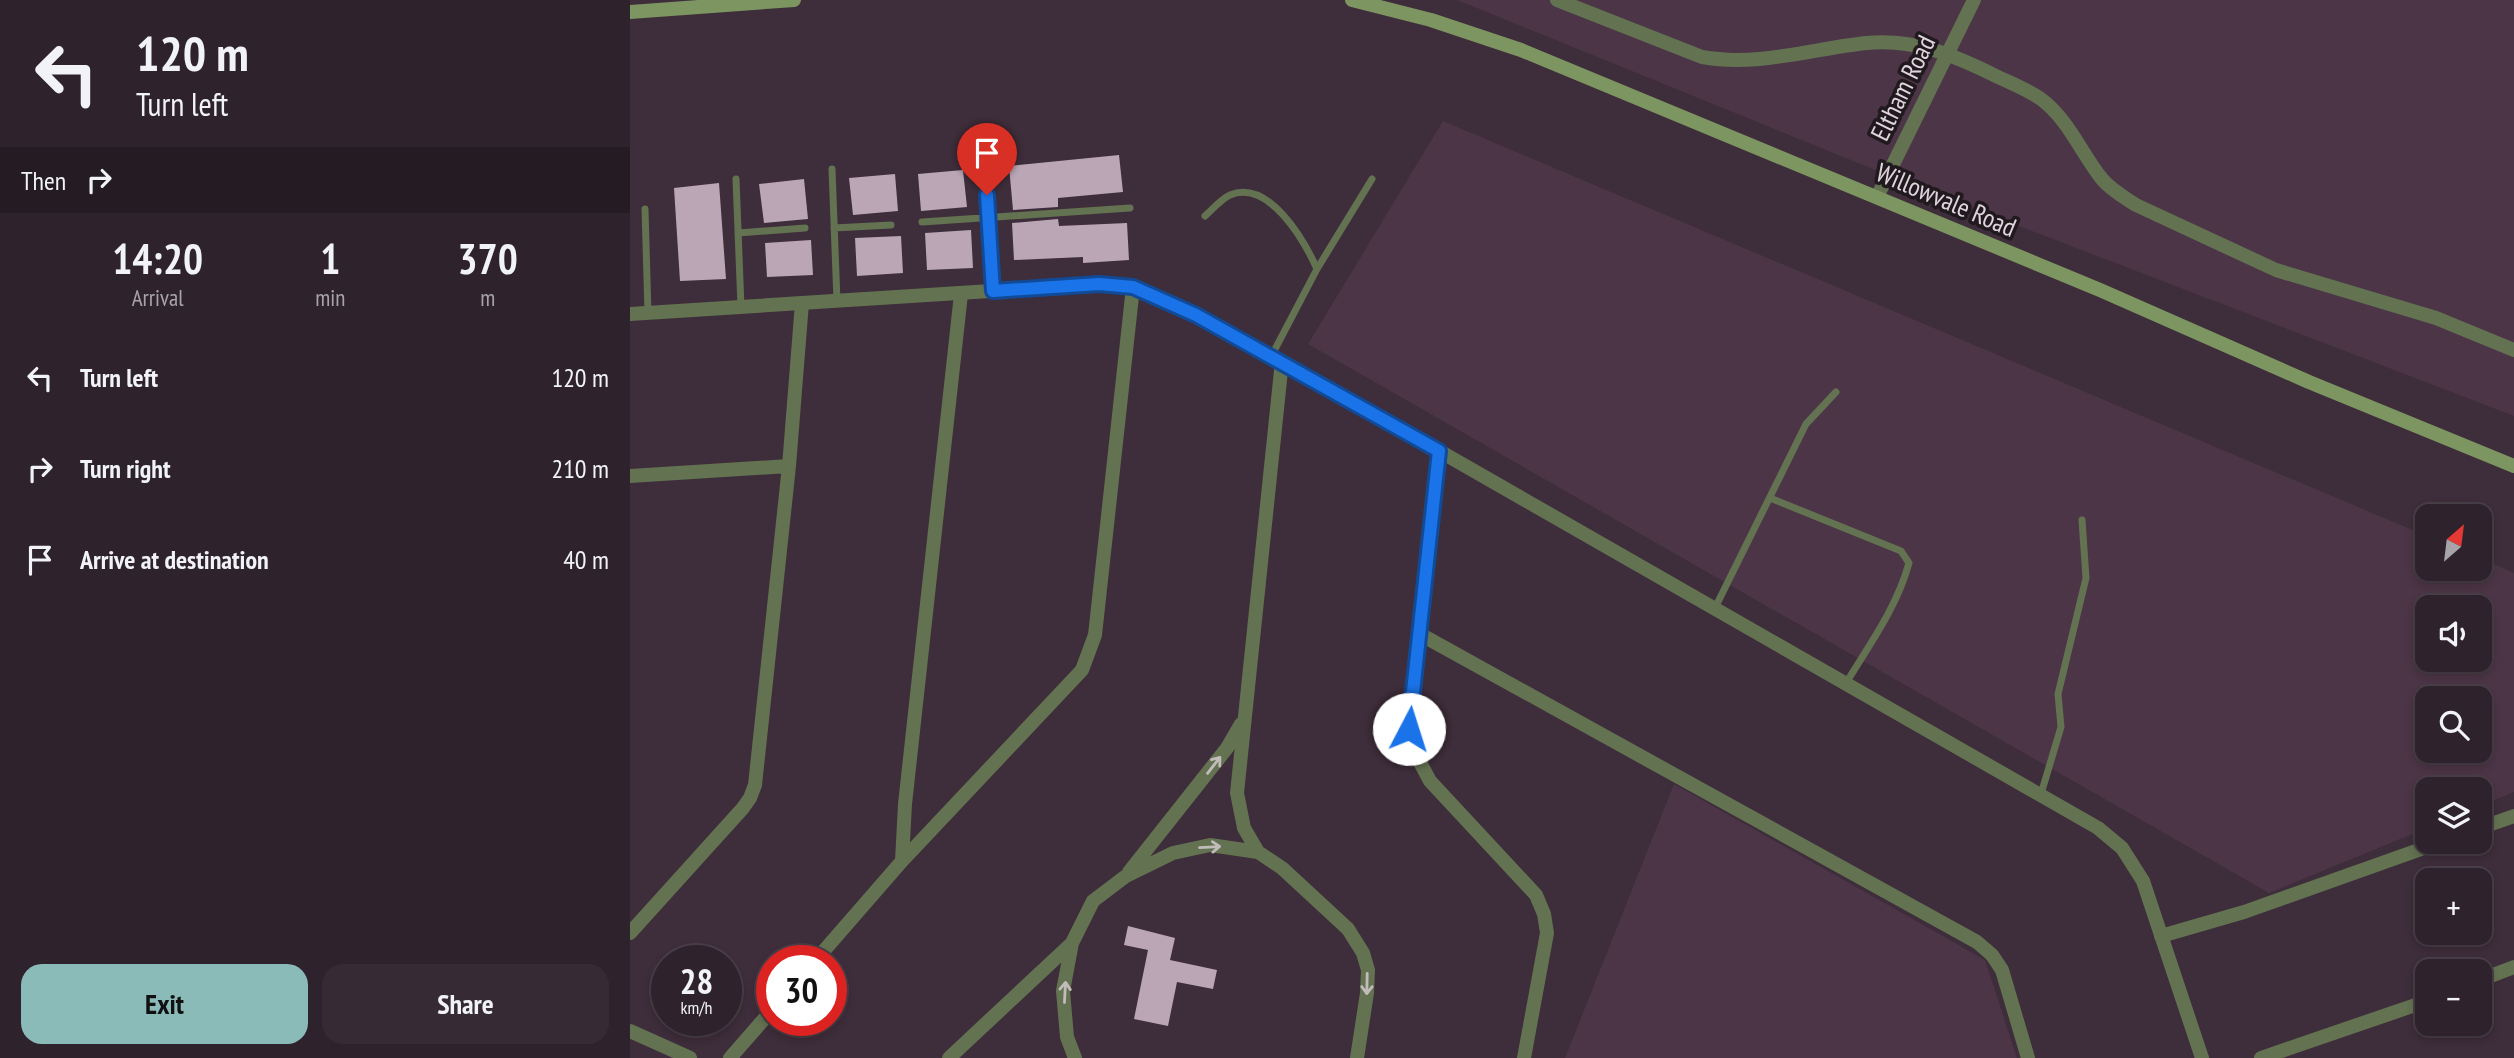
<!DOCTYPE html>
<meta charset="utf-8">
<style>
:root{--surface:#2e222c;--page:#362a34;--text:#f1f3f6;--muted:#a7a4a9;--line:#493f48;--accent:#8bbbb9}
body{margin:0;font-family:"PT Sans Narrow",sans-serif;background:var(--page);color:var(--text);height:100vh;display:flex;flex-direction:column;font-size:26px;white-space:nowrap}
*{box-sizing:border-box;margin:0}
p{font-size:23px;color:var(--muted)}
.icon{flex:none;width:38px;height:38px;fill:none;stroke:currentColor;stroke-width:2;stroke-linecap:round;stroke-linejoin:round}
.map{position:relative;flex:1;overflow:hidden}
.side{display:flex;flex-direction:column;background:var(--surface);width:630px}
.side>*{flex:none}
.banner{background:#2e222c;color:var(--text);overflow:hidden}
.needle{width:46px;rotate:28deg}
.fabs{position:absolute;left:1785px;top:504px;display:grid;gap:14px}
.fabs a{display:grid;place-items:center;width:77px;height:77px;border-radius:14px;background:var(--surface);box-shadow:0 4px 10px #0003,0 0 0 2px var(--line);font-size:35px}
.speed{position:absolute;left:21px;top:945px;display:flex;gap:14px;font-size:35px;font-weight:700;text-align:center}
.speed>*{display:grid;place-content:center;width:91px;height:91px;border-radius:50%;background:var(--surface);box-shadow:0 4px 10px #0003,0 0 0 2px var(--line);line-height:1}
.speed small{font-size:18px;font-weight:400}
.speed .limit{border:10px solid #d22;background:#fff;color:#111}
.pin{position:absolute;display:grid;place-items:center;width:60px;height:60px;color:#fff;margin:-72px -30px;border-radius:50% 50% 50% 0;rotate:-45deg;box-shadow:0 0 7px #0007}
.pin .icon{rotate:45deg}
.me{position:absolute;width:77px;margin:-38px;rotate:5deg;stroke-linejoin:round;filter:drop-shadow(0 0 5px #0008)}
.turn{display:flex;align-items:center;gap:24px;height:147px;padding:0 21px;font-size:32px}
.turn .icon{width:91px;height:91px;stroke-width:2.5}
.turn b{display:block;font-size:49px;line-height:60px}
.then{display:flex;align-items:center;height:66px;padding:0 21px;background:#0003;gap:14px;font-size:26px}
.eta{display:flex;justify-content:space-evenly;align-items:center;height:119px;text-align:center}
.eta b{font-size:42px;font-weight:600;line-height:49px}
.action{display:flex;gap:14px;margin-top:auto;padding:14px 21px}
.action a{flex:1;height:80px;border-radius:21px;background:var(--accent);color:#111;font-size:28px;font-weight:600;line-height:80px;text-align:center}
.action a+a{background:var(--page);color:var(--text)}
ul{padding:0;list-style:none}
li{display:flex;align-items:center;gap:21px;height:91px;padding:0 21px}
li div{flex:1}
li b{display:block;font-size:26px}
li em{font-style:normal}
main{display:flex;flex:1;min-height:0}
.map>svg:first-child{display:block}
</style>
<main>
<section class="side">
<div class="banner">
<div class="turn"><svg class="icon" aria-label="left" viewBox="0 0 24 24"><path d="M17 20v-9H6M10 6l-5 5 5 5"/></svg><div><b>120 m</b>Turn left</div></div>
<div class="then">Then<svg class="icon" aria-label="right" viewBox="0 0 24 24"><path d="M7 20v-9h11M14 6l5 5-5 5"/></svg></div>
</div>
<div class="eta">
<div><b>14:20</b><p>Arrival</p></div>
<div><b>1</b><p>min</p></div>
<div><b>370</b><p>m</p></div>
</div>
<ul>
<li><svg class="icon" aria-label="left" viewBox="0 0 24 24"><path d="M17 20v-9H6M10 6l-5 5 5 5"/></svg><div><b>Turn left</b></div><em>120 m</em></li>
<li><svg class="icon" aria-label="right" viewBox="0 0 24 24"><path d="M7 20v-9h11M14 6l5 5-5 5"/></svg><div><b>Turn right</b></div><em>210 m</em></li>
<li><svg class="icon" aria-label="arrive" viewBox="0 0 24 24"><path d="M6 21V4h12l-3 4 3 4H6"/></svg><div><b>Arrive at destination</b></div><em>40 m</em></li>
</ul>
<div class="action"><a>Exit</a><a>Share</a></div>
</section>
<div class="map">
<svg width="1884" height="1058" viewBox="0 0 1884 1058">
<rect width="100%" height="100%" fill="#3e2d3a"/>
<!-- built -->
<path fill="#4b3546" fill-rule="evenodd" d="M827,0H1884V416L1282,185Z
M813,121L1797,536V569H1850V558L1884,573V792L1850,806V789H1797V828L1639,893L678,344ZM1797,607H1850V660H1797ZM1797,698H1850V751H1797Z
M1044,784L1355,960L1387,1058H935Z"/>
<!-- building -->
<path fill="#bba6b6" d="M489,155L493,192L428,198V207L383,210L379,166Z
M333,170L337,207L291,211L288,174Z
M265,174L268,211L223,215L219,178Z
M174,179L178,219L134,223L129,184Z
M89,183L96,279L50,281L44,188Z
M428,219L429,226L497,223L499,260L453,263V257L384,260L382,223Z
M341,230L343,268L297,270L295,233Z
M271,236L273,273L227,276L225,238Z
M181,240L183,275L137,277L135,243Z
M498,926L545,938L540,960L587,970L583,989L547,982L538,1026L504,1019L518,950L494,945Z"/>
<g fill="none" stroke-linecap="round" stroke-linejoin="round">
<!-- service -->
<path stroke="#637251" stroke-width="7" d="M202,169L207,301
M355,171L363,291
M106,179L111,307
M15,209L18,313
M575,216C582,210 591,199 600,195C639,179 674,240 687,269
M292,222L500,208
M204,228L261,225
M108,233L175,228
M642,355L687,269L742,179
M1140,498L1271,551L1279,563C1267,607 1240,644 1216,683
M1085,608L1176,424L1206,392
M1411,794L1431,727L1428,694L1456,578L1452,520"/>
<!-- minor -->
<path stroke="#637251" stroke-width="14" d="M927,0L1072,57C1127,67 1181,49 1236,43C1285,38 1326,56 1368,77C1383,84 1398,90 1411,99C1439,120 1451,153 1472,179C1481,190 1494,197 1506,205L1646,270L1806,318L1884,350
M1247,197L1344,0
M809,451L779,729L785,753L800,781L906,895L914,914L917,933L894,1058
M0,476L159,466
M788,633L1347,942L1362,955L1372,970L1398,1058
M1850,828L1884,816
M272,861L275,804L331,294
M0,933L113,808L120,798L125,785L159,466L172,303
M1531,936L1614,912L1811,842
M185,961L272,861L452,670L465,635L503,287
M1850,980L1884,967
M0,1031L60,1058
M100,1058L142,1010
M1631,1058L1797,1001"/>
<!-- tertiary -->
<path stroke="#637251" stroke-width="14" d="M0,314L469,284L503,287L566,315L652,361L1468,828L1492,848L1513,881L1572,1058
M628,852L614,828L607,793L652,361
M499,872L597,748L611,724
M319,1058L442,943
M445,1058L437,1037L433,991L442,943L463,901L496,876L543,853L580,845L628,852L652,868L718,929L733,953L738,970L737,993L727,1058"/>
<!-- secondary -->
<path stroke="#7d9560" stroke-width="14" d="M722,0L801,20L891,50L1470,290L1679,382L1884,466
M0,12L164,0"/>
</g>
<!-- one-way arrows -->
<defs><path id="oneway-shaft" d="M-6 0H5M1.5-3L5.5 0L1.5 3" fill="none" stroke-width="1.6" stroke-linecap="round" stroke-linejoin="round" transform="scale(1.75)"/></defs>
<g stroke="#c1bcba">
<use href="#oneway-shaft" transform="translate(584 765) rotate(-52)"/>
<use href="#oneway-shaft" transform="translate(580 847) rotate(-3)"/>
<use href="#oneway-shaft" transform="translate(737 984) rotate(91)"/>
<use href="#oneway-shaft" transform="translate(435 992) rotate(-87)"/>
</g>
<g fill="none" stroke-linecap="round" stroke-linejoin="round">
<!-- route casing -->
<g stroke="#114b97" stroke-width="18">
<path id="route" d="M357,195L363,291L469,284L503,287L566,315L809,451L779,729"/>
</g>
<!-- route -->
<use href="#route" stroke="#1a73e8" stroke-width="12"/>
</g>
<g text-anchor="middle" stroke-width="7" stroke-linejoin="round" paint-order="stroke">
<!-- street labels -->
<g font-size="26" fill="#e0d5dd" stroke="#20191e">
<text transform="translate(1273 88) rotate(-64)" y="9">Eltham Road</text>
<text transform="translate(1316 200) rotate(23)" y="9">Willowvale Road</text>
</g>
</g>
</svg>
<div class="fabs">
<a><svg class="needle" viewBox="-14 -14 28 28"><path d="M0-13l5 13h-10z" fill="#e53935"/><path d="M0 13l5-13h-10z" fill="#a7a4a9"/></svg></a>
<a><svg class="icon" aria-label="sound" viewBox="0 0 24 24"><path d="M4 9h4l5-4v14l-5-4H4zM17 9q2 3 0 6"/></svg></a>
<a><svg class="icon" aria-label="search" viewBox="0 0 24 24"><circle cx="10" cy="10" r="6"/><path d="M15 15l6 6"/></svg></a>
<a><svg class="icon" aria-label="layers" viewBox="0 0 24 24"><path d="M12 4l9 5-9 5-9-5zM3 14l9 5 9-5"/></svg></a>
<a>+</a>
<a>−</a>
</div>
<div class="speed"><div>28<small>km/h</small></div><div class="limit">30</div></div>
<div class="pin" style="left:357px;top:195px;background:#d93025"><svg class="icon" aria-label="arrive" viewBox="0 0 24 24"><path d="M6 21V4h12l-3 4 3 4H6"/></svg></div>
<svg class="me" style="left:779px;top:729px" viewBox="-20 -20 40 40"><circle r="19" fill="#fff"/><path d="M0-13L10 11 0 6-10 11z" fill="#1a73e8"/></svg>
</div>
</main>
